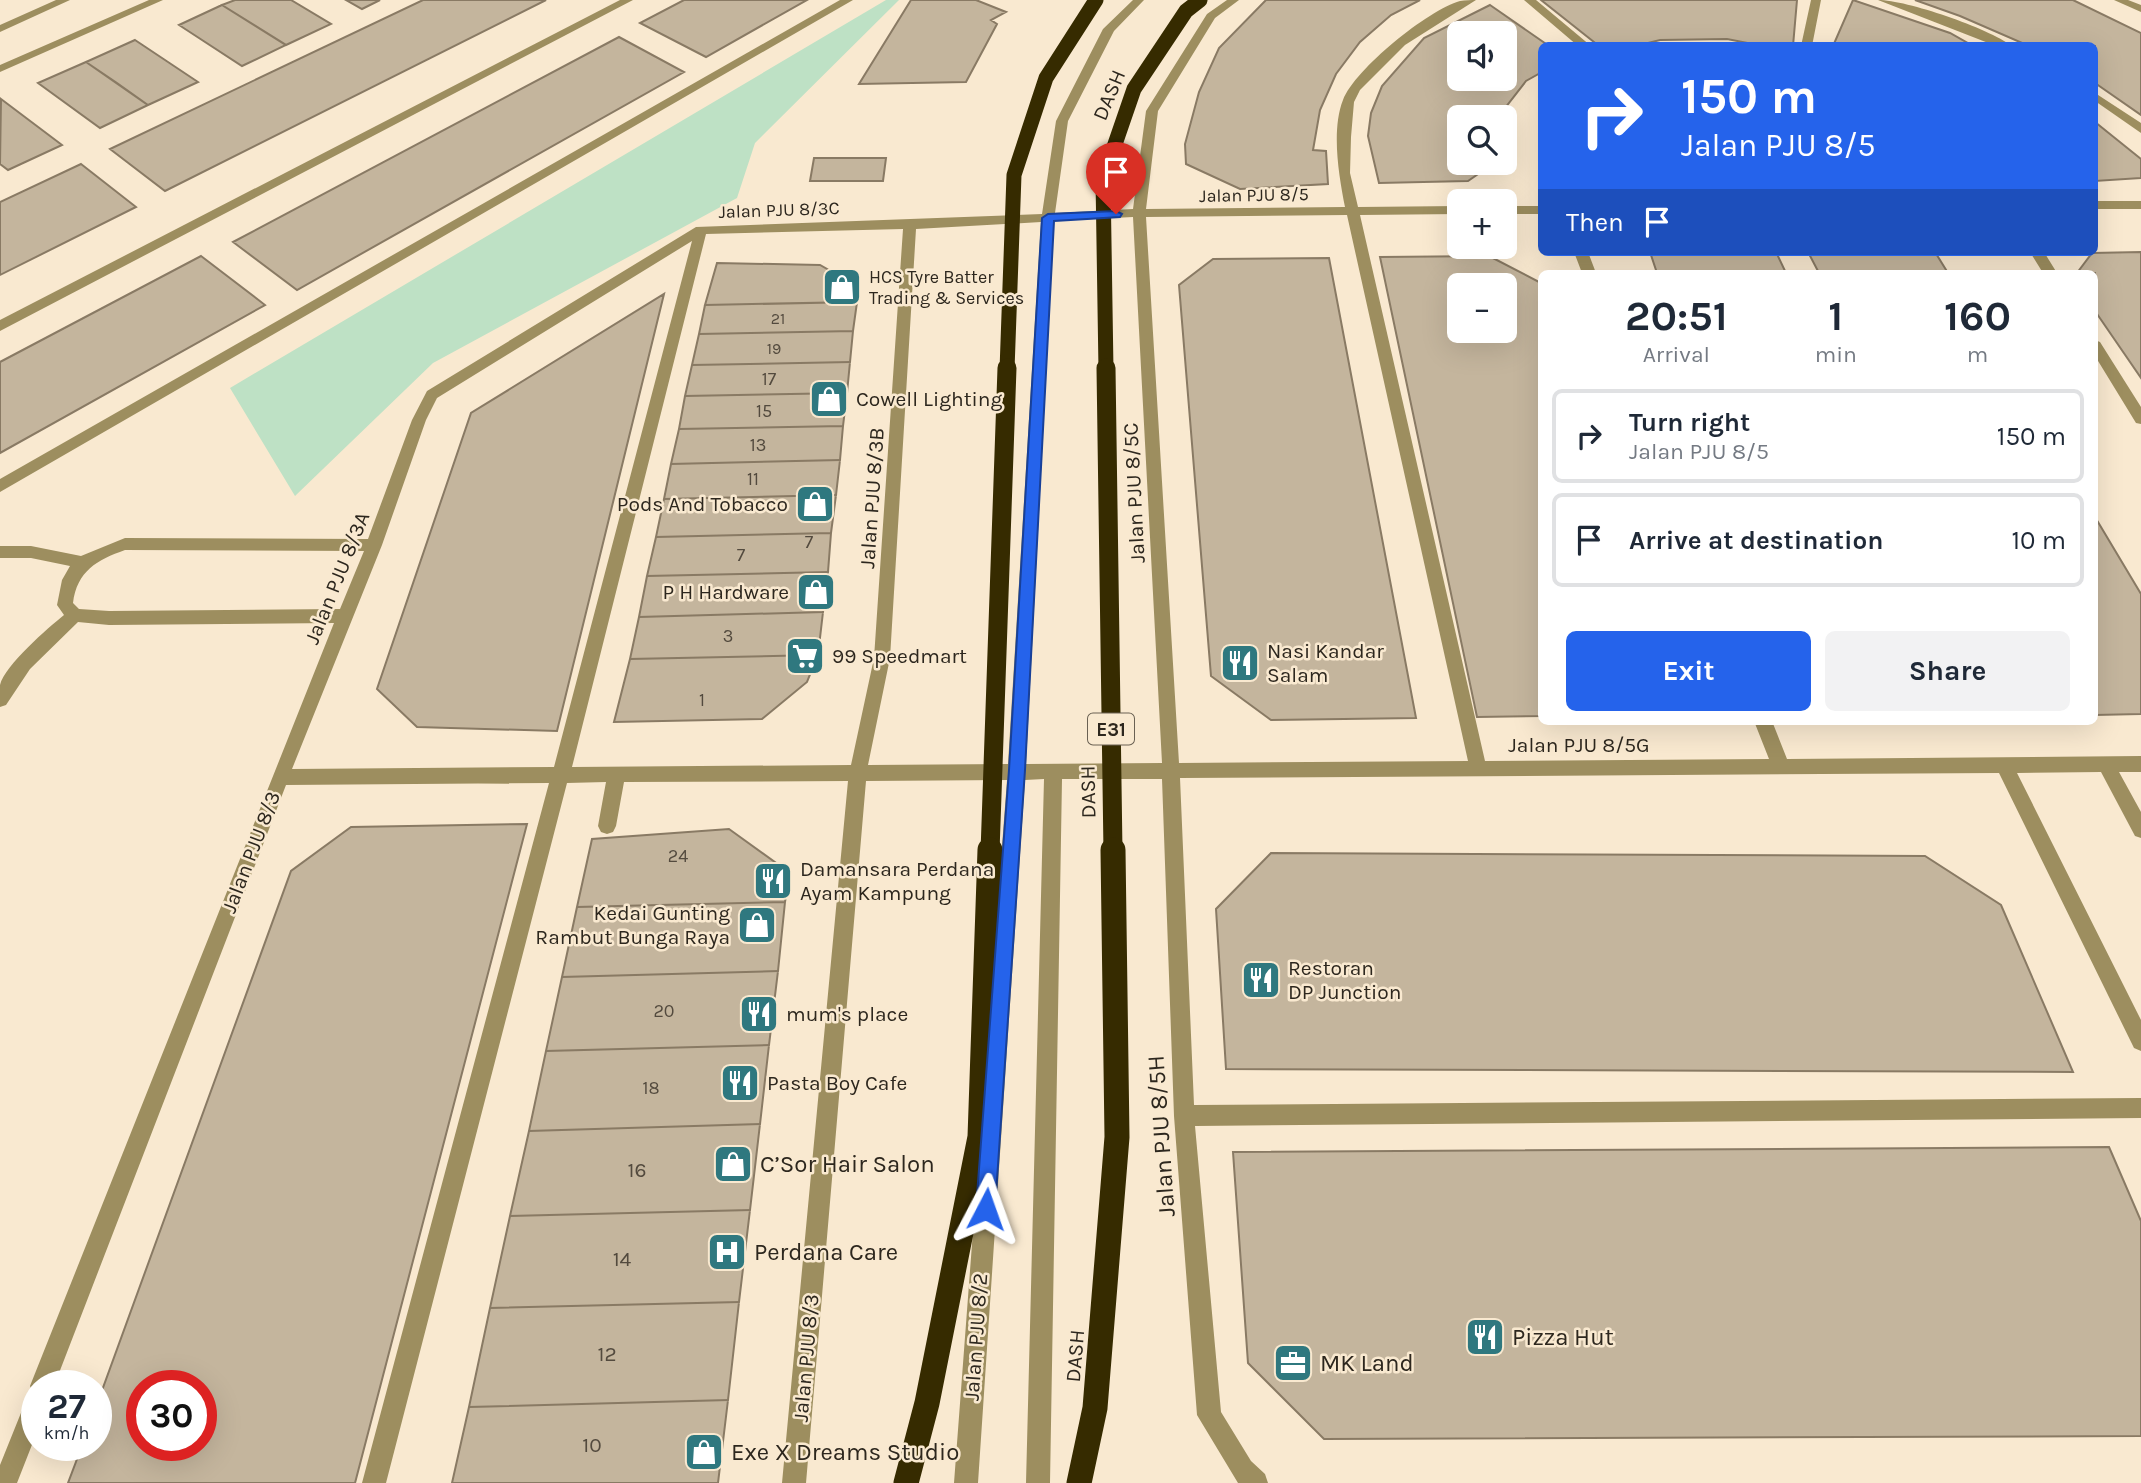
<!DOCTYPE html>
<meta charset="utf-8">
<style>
:root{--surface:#fff;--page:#f2f2f3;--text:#1f2937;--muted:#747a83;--line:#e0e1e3;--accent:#2563eb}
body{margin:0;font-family:Karla,sans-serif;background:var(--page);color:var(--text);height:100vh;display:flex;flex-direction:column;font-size:26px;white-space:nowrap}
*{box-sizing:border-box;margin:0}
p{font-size:23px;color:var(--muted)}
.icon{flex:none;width:38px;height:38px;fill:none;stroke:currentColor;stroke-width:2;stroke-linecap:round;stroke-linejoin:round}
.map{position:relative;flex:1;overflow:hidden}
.sheet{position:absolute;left:1538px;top:270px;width:560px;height:455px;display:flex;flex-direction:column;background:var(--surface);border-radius:10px;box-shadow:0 7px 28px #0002}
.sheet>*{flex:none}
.guide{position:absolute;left:1538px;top:42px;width:560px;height:214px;border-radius:10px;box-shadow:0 7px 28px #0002;background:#2563eb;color:#fff;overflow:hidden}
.buttons{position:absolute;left:1447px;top:21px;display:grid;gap:14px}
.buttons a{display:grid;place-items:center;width:70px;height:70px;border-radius:10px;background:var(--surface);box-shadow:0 7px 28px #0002;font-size:35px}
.speed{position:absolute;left:21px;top:1370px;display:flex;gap:14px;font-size:35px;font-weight:700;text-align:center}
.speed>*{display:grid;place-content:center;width:91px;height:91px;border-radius:50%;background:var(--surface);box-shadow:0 7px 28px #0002;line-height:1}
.speed small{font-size:18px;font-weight:400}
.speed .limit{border:10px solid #d22;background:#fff;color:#111}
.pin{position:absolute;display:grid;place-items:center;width:60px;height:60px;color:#fff;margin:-72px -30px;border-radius:50% 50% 50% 0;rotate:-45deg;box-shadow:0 0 7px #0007}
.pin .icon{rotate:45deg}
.me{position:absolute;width:77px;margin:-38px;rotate:4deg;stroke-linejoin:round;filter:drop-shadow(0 0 5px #0008)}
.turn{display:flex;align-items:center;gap:24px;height:147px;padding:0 28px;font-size:32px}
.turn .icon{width:91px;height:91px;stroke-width:2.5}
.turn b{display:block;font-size:49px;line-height:60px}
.then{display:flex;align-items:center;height:66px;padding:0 28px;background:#0003;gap:14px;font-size:26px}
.eta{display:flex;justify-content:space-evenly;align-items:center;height:119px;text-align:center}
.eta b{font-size:42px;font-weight:700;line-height:49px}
.primary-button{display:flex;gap:14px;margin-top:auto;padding:14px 28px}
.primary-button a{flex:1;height:80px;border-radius:10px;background:var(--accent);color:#fff;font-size:28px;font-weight:700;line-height:80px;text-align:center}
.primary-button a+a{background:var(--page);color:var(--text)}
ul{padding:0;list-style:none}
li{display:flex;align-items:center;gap:21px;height:94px;margin:0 14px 10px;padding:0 14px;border:4px solid var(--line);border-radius:10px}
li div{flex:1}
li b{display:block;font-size:26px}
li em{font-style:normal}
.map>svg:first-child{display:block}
</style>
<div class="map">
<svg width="2141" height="1483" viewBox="0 0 2141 1483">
<rect width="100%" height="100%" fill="#f9e9d0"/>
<!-- green -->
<path fill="#bee1c5" d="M886,0H899L755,143L737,198L433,363L295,496L230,388Z"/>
<!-- building -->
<path fill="#c4b59d" stroke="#897a64" stroke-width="2" fill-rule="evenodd" d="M235,0H291L331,24L286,45L222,5Z
M346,0H380L362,9Z
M423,0H546L165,191L110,149Z
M684,0H807L706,57L640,23Z
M911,0H976L1006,12L991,20L997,24L966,82L859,84Z
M1266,0H1420L1391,15L1360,42L1336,74L1320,110L1313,150L1326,151L1328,184L1240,189L1186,164L1185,144L1199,92L1219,48Z
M1541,0H1797L1793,46H1763L1727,39L1660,40L1636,46H1599Z
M1853,0L1950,33L1973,46H1833Z
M1915,0H2073L2141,33V115L2095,83V46H2029L1960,16Z
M222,5L286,45L242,66L179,25Z
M1490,5L1549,46H1542V72L1526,81L1498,117H1460V163H1494L1468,181L1379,183L1368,136L1371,113L1382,86L1424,38ZM1460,33H1505V79H1460Z
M619,37L684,72L297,290L233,242Z
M135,40L198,82L148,105L86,62Z
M86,62L117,83L148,105L100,128L38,83Z
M1,99L62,145L8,170L0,164Z
M2095,122L2141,159V178L2095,181Z
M814,158H886L883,181H810Z
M81,164L136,207L0,275V202Z
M1650,252H1776L1786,273H1657Z
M1808,252H1935L1948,273H1819Z
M2141,252V378L2095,311V273H2077L2092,253Z
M201,256L265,305L0,453V362Z
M1489,256L1541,283L1542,286V716L1477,717L1380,257ZM1460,285H1505V331H1460Z
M1329,258L1416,718L1271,720L1211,676L1179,285L1213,259Z
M717,263L820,265L857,286V302L705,305Z
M664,294L557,731L417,727L377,689L471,413Z
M857,302L853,331L699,334L705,305Z
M853,331L850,362L692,365L699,334Z
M850,362L847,393L685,396L692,365Z
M847,393L843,426L679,429L685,396Z
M843,426L840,460L671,464L679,429Z
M840,460L836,495L664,499L671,464Z
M836,495L831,533L656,537L664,499Z
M2095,517L2141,594V714L2095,715Z
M831,533L828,572L647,576L656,537Z
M828,572L823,612L639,617L647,576Z
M823,612L818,655L630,659L639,617Z
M818,655L807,682L762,719L614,722L630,659Z
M527,824L355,1483H68L82,1446H96V1407L291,871L351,827ZM142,1386H201V1446H142Z
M729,829L790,873L785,902L577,907L592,839Z
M1271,853L1925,856L2001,905L2073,1072L1226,1069L1216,909Z
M785,902L778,971L562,977L577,907Z
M778,971L769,1045L546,1051L562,977Z
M769,1045L760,1124L529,1131L546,1051Z
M760,1124L750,1210L510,1216L529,1131Z
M2109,1147L2141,1221V1436L1324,1439L1248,1363L1233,1152Z
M750,1210L739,1302L490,1308L510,1216Z
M739,1302L728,1400L469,1407L490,1308Z
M728,1400L718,1483H452L469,1407Z"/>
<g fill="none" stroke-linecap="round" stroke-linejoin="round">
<!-- minor -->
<path fill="#9d8e5f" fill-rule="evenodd" d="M56,0H70L0,32V25Z
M149,0H163L0,72V65Z
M620,0H633L0,331V320Z
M840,0H853L0,492V479Z
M1133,0H1144L1114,31L1068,121L1055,213L1133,209L1146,111L1207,14L1227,0H1239L1215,18L1158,111L1146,209L1345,207C1339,177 1331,130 1343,100C1355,69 1428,10 1460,1C1465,0 1471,0 1476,0L1405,45L1360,90L1354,102L1351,137L1350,173L1358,207L1460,206V214L1360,215L1485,761L1769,759L1754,721H1772L1787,759L2141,756V772H2119L2141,812V838L2135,836L2101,772L2017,773L2141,1020V1051L2134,1048L1999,773L1180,778L1194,1105L2141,1098V1118L1195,1126L1221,1412L1251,1461L1265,1474L1268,1483H1238L1197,1415L1174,1116L1162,779H1062L1050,1483H1026L1044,779L1025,780L978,1483H954L1007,780L866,781L806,1483H782L848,781L624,782L616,826L613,832L607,834L601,832L598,826L606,782L567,783L386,1483H362L549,783L286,785L54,1386H37V1432L17,1483H0V1465L29,1393L32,1391L30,1386L334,623L109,625L78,622L30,669L6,705L0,707C0,701 0,691 0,685C5,665 48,628 64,615L57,605L62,580L70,566L31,558H0V546H31L81,556L125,538L368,539L412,420L427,391L696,227L1042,214L1056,121L1103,29ZM1347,215L1468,761L1179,763L1146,217ZM1133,217L1162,763L1026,764L1054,221ZM1041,222L1008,764L868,765L890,658L916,229ZM903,229L874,658L851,765L572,767L706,234ZM692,241L554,767L292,769L382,545L426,420L437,398ZM125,550L364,551L340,609L109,611L79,609L73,603C77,571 97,560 125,550Z
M1524,0H1536L1591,46H1578Z
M1811,0H1821L1812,46H1801Z
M1878,0C1907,0 1988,28 2012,46H1996Z
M2114,0H2128L2141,5V12Z
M2095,93L2141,123V133L2095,101Z
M2095,201H2141V209H2095Z
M1505,206H1542V214H1505Z
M1574,252H1588L1596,273H1582Z
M2030,252H2044L2057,273H2043Z
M2095,340L2100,342L2141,407V424L2136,423L2095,356Z"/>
<!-- highway-bridge-far2 -->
<path stroke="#362b00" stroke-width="15" d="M1007,370L1014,175L1046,78L1096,0
M1106,370L1103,179L1134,89L1186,11L1200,0"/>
<!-- highway-bridge-far1 -->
<path stroke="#362b00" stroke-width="19" d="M1106,368L1113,852
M990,852L1007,368"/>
<!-- highway-bridge -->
<path stroke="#362b00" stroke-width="25" d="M906,1483L927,1403L980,1137L990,850
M1079,1483L1095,1408L1117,1137L1113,850"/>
</g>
<!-- route -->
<path fill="#2563eb" stroke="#184099" stroke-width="2" d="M1116,211L1122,214L1120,217L1054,221L1025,770L995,1209L993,1216L986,1219L979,1216L976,1209L1009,770L1042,218L1048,214Z"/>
<!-- icons -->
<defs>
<g id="shop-square" transform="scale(2.0125)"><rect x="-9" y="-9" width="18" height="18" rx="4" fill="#2f787f" stroke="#f9e9d0"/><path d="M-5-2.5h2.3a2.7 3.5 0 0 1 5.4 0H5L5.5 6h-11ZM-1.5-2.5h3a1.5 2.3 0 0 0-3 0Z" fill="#fff"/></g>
<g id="supermarket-square" transform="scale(2.0125)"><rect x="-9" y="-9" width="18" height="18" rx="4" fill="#2f787f" stroke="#f9e9d0"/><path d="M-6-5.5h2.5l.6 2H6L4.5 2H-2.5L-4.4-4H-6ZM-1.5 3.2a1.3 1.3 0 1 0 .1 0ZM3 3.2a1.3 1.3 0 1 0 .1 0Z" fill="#fff"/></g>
<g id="restaurant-square" transform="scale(2.0125)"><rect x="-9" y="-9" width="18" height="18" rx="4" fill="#2f787f" stroke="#f9e9d0"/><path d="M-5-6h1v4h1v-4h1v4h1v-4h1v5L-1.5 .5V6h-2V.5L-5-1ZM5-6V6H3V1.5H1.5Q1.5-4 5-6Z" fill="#fff"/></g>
<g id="hospital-square" transform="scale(2.0125)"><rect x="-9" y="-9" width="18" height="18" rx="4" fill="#2f787f" stroke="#f9e9d0"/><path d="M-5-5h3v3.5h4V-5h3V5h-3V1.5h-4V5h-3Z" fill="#fff"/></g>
<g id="office-square" transform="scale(2.0125)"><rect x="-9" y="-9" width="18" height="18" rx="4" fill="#2f787f" stroke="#f9e9d0"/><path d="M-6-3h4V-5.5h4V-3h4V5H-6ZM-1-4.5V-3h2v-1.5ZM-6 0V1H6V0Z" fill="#fff"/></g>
</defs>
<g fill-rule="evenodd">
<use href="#shop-square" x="842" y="287"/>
<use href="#shop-square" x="829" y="399"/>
<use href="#shop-square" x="815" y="504"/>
<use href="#shop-square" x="816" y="592"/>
<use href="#supermarket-square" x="805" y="656"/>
<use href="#restaurant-square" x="1240" y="663"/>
<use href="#restaurant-square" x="773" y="881"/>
<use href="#shop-square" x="757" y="925"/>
<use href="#restaurant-square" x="1261" y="980"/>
<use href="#restaurant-square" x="759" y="1014"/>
<use href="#restaurant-square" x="740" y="1083"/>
<use href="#shop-square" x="733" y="1164"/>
<use href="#hospital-square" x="727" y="1252"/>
<use href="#restaurant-square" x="1485" y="1337"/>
<use href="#office-square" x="1293" y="1363"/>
<use href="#shop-square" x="704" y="1452"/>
</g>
<g text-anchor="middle" stroke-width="5" stroke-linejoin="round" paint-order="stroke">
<!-- far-number labels -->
<g font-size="16" fill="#534a3e">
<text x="778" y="324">21</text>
<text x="774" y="354">19</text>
</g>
<!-- far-street labels -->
<g font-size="18" fill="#2d271e" stroke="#f9e9d0">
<text transform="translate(1254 195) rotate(-1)" y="6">Jalan PJU 8/5</text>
<text transform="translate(779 210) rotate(-2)" y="6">Jalan PJU 8/3C</text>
</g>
<!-- far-poi labels -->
<g font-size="18" fill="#2d271e" stroke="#f9e9d0" text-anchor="start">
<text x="869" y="283">HCS Tyre Batter<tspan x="869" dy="21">Trading &amp; Services</tspan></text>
</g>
<!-- number labels -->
<g font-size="18" fill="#534a3e">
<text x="769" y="385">17</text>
<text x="764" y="417">15</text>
<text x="758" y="451">13</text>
<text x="753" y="485">11</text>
<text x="809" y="548">7</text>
<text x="741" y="561">7</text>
<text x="728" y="642">3</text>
<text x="702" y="706">1</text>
<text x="678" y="862">24</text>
<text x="664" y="1017">20</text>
<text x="651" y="1094">18</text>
</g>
<!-- shield labels -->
<rect fill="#f9e9d0" stroke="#6a6153" stroke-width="2" x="1088" y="713.5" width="46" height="31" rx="5"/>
<g font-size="19" font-weight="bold" fill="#2d271e">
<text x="1111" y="736">E31</text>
</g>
<!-- street labels -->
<g font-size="21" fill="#2d271e" stroke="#f9e9d0">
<text transform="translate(1109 95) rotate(-67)" y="7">DASH</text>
<text transform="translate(1134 493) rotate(-93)" y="7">Jalan PJU 8/5C</text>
<text transform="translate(872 498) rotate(-86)" y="7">Jalan PJU 8/3B</text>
<text transform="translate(337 578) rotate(-68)" y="7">Jalan PJU 8/3A</text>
<text x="1579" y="752">Jalan PJU 8/5G</text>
<text transform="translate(1088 792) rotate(-91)" y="7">DASH</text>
<text transform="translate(251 852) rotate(-69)" y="7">Jalan PJU 8/3</text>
<text transform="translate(976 1337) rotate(-86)" y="7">Jalan PJU 8/2</text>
<text transform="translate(1075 1356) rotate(-85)" y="7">DASH</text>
<text transform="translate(806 1358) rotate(-85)" y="7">Jalan PJU 8/3</text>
</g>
<!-- poi labels -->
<g font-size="21" fill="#2d271e" stroke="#f9e9d0" text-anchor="start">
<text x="856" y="406">Cowell Lighting</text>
<text x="788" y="511" text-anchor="end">Pods And Tobacco</text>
<text x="789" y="599" text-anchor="end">P H Hardware</text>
<text x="1267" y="658">Nasi Kandar<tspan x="1267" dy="24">Salam</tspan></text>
<text x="832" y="663">99 Speedmart</text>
<text x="800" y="876">Damansara Perdana<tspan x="800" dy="24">Ayam Kampung</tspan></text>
<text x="730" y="920" text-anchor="end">Kedai Gunting<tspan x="730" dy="24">Rambut Bunga Raya</tspan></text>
<text x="1288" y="975">Restoran<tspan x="1288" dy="24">DP Junction</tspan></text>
<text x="786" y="1021">mum's place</text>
<text x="767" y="1090">Pasta Boy Cafe</text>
</g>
<!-- near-number labels -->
<g font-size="21" fill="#534a3e">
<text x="637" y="1177">16</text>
<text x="622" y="1266">14</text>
<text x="607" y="1361">12</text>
<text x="592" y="1452">10</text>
</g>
<!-- near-street labels -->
<g font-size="24" fill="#2d271e" stroke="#f9e9d0">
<text transform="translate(1161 1136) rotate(-94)" y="8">Jalan PJU 8/5H</text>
</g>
<!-- near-poi labels -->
<g font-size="24" fill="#2d271e" stroke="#f9e9d0" text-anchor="start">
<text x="760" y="1172">C’Sor Hair Salon</text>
<text x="754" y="1260">Perdana Care</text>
<text x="1512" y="1345">Pizza Hut</text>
<text x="1320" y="1371">MK Land</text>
<text x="731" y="1460">Exe X Dreams Studio</text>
</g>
</g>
</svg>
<div class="buttons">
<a><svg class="icon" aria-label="sound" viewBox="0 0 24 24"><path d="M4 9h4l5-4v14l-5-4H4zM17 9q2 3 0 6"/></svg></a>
<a><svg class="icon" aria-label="search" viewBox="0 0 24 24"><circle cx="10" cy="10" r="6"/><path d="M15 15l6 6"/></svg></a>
<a>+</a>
<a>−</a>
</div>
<div class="speed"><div>27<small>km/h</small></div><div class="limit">30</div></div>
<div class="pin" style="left:1116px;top:214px;background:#d93025"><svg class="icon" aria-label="arrive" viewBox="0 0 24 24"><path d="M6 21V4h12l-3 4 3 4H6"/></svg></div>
<svg class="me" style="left:986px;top:1209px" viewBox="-20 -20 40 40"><path d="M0-17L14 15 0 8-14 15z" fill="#2563eb" stroke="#fff" stroke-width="4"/></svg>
<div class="guide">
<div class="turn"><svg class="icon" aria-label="right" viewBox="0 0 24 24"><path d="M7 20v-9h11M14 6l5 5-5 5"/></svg><div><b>150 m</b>Jalan PJU 8/5</div></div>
<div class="then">Then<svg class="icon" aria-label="arrive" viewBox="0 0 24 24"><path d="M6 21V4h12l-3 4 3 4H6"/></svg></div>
</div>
<section class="sheet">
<div class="eta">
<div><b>20:51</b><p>Arrival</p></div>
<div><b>1</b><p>min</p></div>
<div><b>160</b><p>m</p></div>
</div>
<ul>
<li><svg class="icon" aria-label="right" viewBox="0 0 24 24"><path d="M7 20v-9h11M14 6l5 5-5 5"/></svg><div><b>Turn right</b><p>Jalan PJU 8/5</p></div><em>150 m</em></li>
<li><svg class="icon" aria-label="arrive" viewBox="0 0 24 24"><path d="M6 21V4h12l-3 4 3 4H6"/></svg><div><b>Arrive at destination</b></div><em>10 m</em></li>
</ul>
<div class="primary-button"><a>Exit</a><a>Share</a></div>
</section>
</div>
